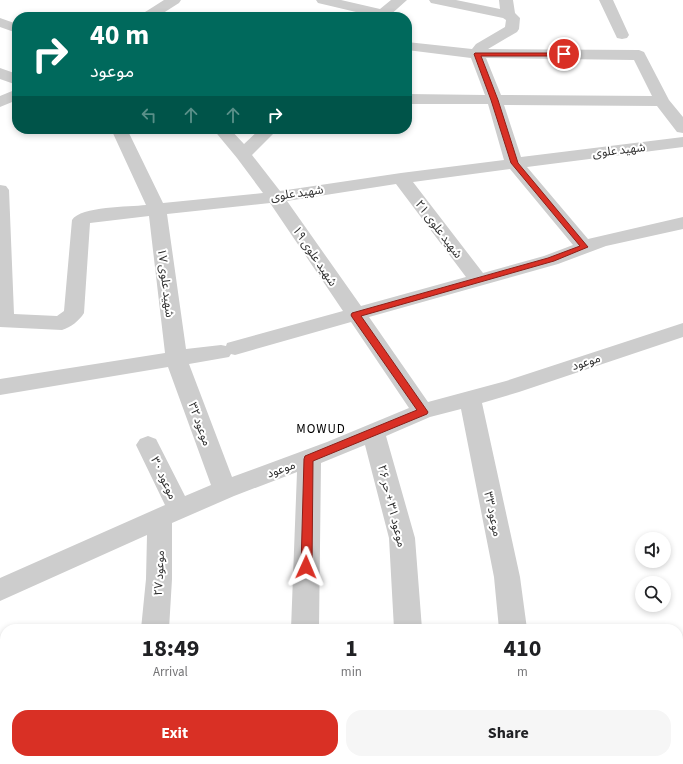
<!DOCTYPE html>
<meta charset="utf-8">
<style>
:root{--surface:#fff;--page:#f6f6f6;--text:#202124;--muted:#757577;--accent:#d93025}
body{margin:0;font-family:"Source Sans 3","Noto Sans Arabic",sans-serif;background:var(--page);color:var(--text);height:100vh;display:flex;flex-direction:column;font-size:15px;white-space:nowrap}
*{box-sizing:border-box;margin:0}
p{font-size:13px;color:var(--muted)}
.icon{flex:none;width:22px;height:22px;fill:none;stroke:currentColor;stroke-width:2;stroke-linecap:round;stroke-linejoin:round}
.map{position:relative;flex:1;overflow:hidden}
.drawer{position:absolute;left:0px;top:624px;width:683px;height:140px;display:flex;flex-direction:column;background:var(--surface);border-radius:16px 16px 0 0;box-shadow:0 2px 6px #0003}
.drawer>*{flex:none}
.hud{position:absolute;left:12px;top:12px;width:400px;height:122px;border-radius:16px;box-shadow:0 2px 6px #0003;background:#00695c;color:#fff;overflow:hidden}
.fabs{position:absolute;left:635px;top:532px;display:grid;gap:8px}
.fabs a{display:grid;place-items:center;width:36px;height:36px;border-radius:50%;background:var(--surface);box-shadow:0 2px 6px #0003;font-size:20px}
.pin{position:absolute;display:grid;place-items:center;width:34px;height:34px;color:#fff;margin:-17px;border:2px solid #fff;border-radius:50%;box-shadow:0 1px 4px #0007}
.me{position:absolute;width:44px;margin:-22px;rotate:1deg;stroke-linejoin:round;filter:drop-shadow(0 0 3px #0008)}
.turn{display:flex;align-items:center;gap:14px;height:84px;padding:0 12px;font-size:18px}
.turn .icon{width:52px;height:52px;stroke-width:2.5}
.turn b{display:block;font-size:28px;line-height:34px}
.lanes{display:flex;align-items:center;height:38px;padding:0 12px;background:#0003;justify-content:center;gap:20px;direction:ltr}
.lanes .off{opacity:.35}
.eta{display:flex;justify-content:space-evenly;align-items:center;height:68px;text-align:center}
.eta b{font-size:24px;font-weight:700;line-height:28px}
.primary-button{display:flex;gap:8px;margin-top:auto;padding:8px 12px}
.primary-button a{flex:1;height:46px;border-radius:16px;background:var(--accent);color:#fff;font-size:16px;font-weight:700;line-height:46px;text-align:center}
.primary-button a+a{background:var(--page);color:var(--text)}
.map>svg:first-child{display:block}
</style>
<div class="map">
<svg width="683" height="764" viewBox="0 0 683 764">
<rect width="100%" height="100%" fill="#fff"/>
<g fill="none" stroke-linecap="round" stroke-linejoin="round">
<!-- minor -->
<path fill="#cdcdcd" fill-rule="evenodd" d="M316,0H341L380,9L391,0H407L388,17H372L373,16L318,3Z
M429,0H456L500,9L499,0H513L515,13L520,18L519,29L517,32L488,49L639,50L644,52L669,100L683,117V133L677,132L657,106L504,105L521,157L683,137V147L527,167L588,239L683,217V229L606,246L558,264L369,317L428,402L506,381L683,323V337L519,392L482,403L520,577L527,629H499L494,577L461,409L430,417L386,436L415,538L422,629H394L389,538L365,445L321,463L319,629H291L297,472L234,496L172,523V579L169,629H141L146,579L147,535L0,601V578L165,505L136,445L140,439L148,436L156,439L185,496L211,485L168,367L0,395V379L165,353L149,216L90,223L84,313C79,321 71,327 62,330L0,327V185L6,186L9,190L14,314L57,316L64,311L72,220C81,206 129,207 146,205L111,129H127L163,203L263,193L237,158L213,129H230L244,144L260,129H278L252,155L280,191L401,173L504,160L488,104H407V94L485,95L471,58L407,50V42L472,49L476,44L505,27L506,20L503,18L436,4L431,3ZM486,58L634,60L652,96L501,95ZM510,169L573,245L544,256L483,273L413,182ZM396,184L466,277L361,306L287,201ZM270,203L343,311L227,343L226,346L221,345L186,349L167,214ZM351,322L409,408L327,442L232,477L189,364L229,357L231,354L235,355Z
M599,0H613L629,35L627,38L622,39L617,38Z
M150,11L174,14L176,17H144L143,15L145,12Z
M0,18L17,24V33L0,27Z
M0,68L17,74V85L0,79Z
M140,759H170L171,764H141Z
M287,759H317V764H287Z
M401,759H431V764H401Z
M515,759H545L546,764H516Z"/>
<!-- tertiary -->
<path fill="#cdcdcd" fill-rule="evenodd" d="M164,0H181L179,3L157,17H140L142,14Z
M17,89V100L0,107V96Z"/>
</g>
<!-- route -->
<path fill="#d93025" stroke="#8d1f18" d="M475,53H564L567,54L564,56H481L498,100L518,163L588,247L554,261L361,316L428,412L427,414L313,461L312,567L310,570L306,571L303,570L301,567L304,459L305,456L417,410L352,317L351,315L352,313L548,258L580,246L511,163L491,100L474,54Z"/>
<g text-anchor="middle" stroke-width="4" stroke-linejoin="round" paint-order="stroke">
<!-- street labels -->
<g font-size="12" fill="#303030" stroke="#fff">
<text transform="translate(619 150) rotate(-7)" y="4">شهید علوی</text>
<text transform="translate(297 193) rotate(-8)" y="4">شهید علوی</text>
<text transform="translate(439 229) rotate(53)" y="4">شهید علوی ۲۱</text>
<text transform="translate(315 256) rotate(56)" y="4">شهید علوی ۱۹</text>
<text transform="translate(166 283) rotate(83)" y="4">شهید علوی ۱۷</text>
<text transform="translate(586 362) rotate(-18)" y="4">موعود</text>
<text transform="translate(200 424) rotate(70)" y="4">موعود ۳۲</text>
<text transform="translate(281 469) rotate(-20)" y="4">موعود</text>
<text transform="translate(164 478) rotate(65)" y="4">موعود ۳۰</text>
<text transform="translate(392 506) rotate(76)" y="4">موعود ۳۱ + حر ۲۶</text>
<text transform="translate(493 514) rotate(78)" y="4">موعود ۳۳</text>
<text transform="translate(159 573) rotate(-87)" y="4">موعود ۲۷</text>
</g>
<!-- neighbourhood labels -->
<g font-size="13" letter-spacing="1" fill="#000" stroke="#fff">
<text x="321" y="433">MOWUD</text>
</g>
</g>
</svg>
<div class="fabs">
<a><svg class="icon" aria-label="sound" viewBox="0 0 24 24"><path d="M4 9h4l5-4v14l-5-4H4zM17 9q2 3 0 6"/></svg></a>
<a><svg class="icon" aria-label="search" viewBox="0 0 24 24"><circle cx="10" cy="10" r="6"/><path d="M15 15l6 6"/></svg></a>
</div>
<div class="pin" style="left:564px;top:54px;background:#d93025"><svg class="icon" aria-label="arrive" viewBox="0 0 24 24"><path d="M6 21V4h12l-3 4 3 4H6"/></svg></div>
<svg class="me" style="left:306px;top:567px" viewBox="-20 -20 40 40"><path d="M0-17L14 15 0 8-14 15z" fill="#d93025" stroke="#fff" stroke-width="4"/></svg>
<div class="hud">
<div class="turn"><svg class="icon" aria-label="right" viewBox="0 0 24 24"><path d="M7 20v-9h11M14 6l5 5-5 5"/></svg><div><b>40 m</b>موعود</div></div>
<div class="lanes"><svg class="icon off" aria-label="left" viewBox="0 0 24 24"><path d="M17 20v-9H6M10 6l-5 5 5 5"/></svg><svg class="icon off" aria-label="ahead" viewBox="0 0 24 24"><path d="M12 20V5M6 11l6-6 6 6"/></svg><svg class="icon off" aria-label="ahead" viewBox="0 0 24 24"><path d="M12 20V5M6 11l6-6 6 6"/></svg><svg class="icon" aria-label="right" viewBox="0 0 24 24"><path d="M7 20v-9h11M14 6l5 5-5 5"/></svg></div>
</div>
<section class="drawer">
<div class="eta">
<div><b>18:49</b><p>Arrival</p></div>
<div><b>1</b><p>min</p></div>
<div><b>410</b><p>m</p></div>
</div>
<div class="primary-button"><a>Exit</a><a>Share</a></div>
</section>
</div>
